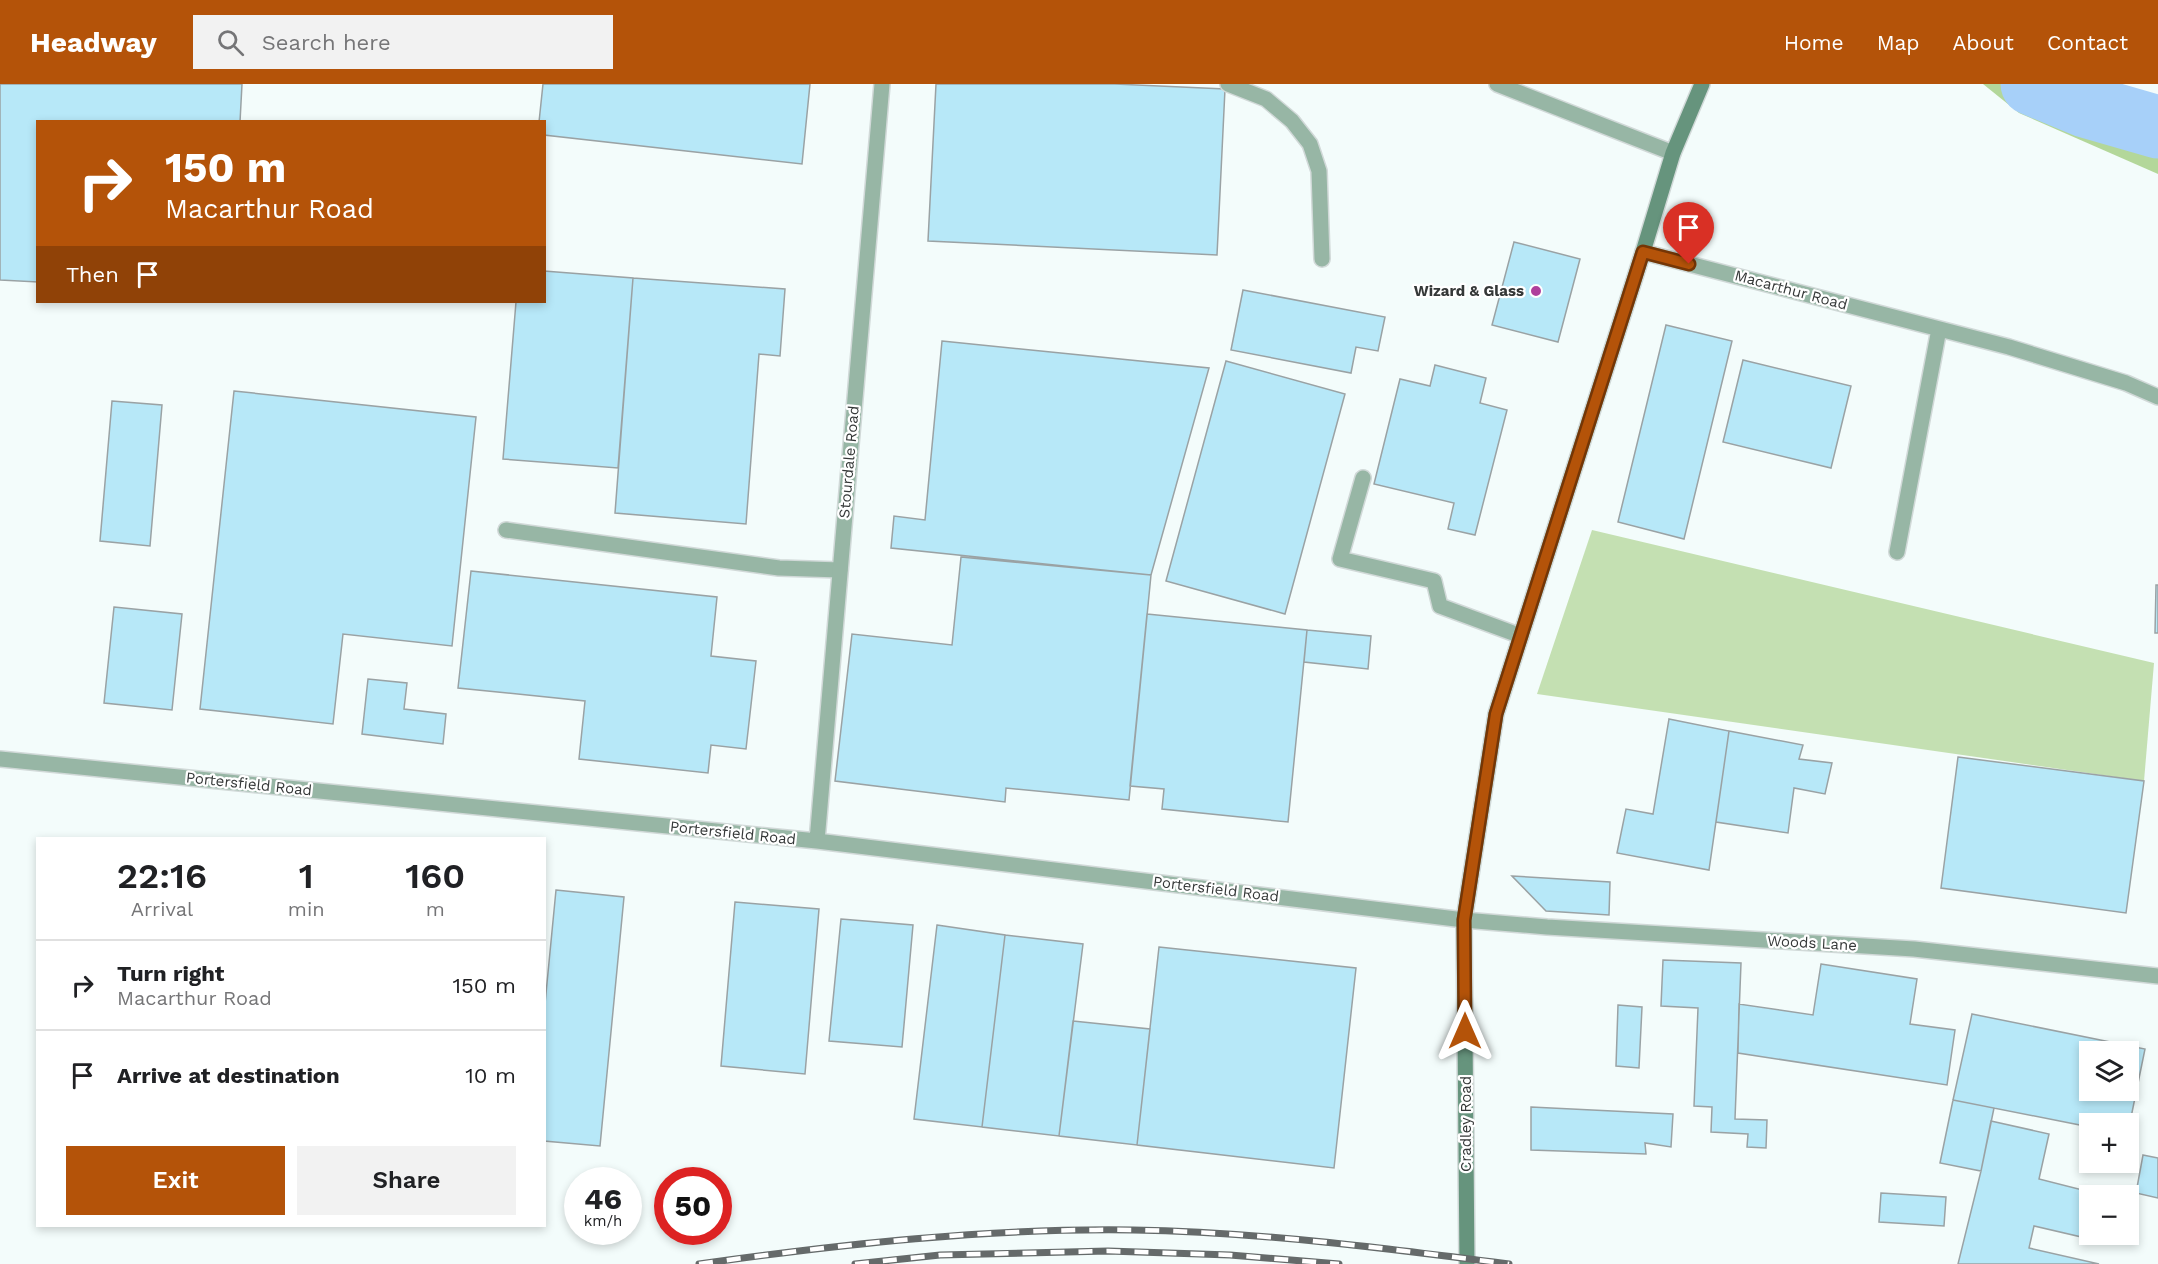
<!DOCTYPE html>
<meta charset="utf-8">
<style>
:root{--surface:#fff;--page:#f2f2f2;--text:#202124;--muted:#757577;--line:#e0e0e0;--accent:#b45309}
body{margin:0;font-family:"Work Sans",sans-serif;background:var(--page);color:var(--text);height:100vh;display:flex;flex-direction:column;font-size:22px;white-space:nowrap}
*{box-sizing:border-box;margin:0}
p{font-size:20px;color:var(--muted)}
.icon{flex:none;width:33px;height:33px;fill:none;stroke:currentColor;stroke-width:2;stroke-linecap:round;stroke-linejoin:round}
.map{position:relative;flex:1;overflow:hidden}
.side{position:absolute;left:36px;top:753px;width:510px;height:390px;display:flex;flex-direction:column;background:var(--surface);border-radius:0px;box-shadow:0 3px 9px #0003}
.side>*{flex:none}
.hud{position:absolute;left:36px;top:36px;width:510px;height:183px;border-radius:0px;box-shadow:0 3px 9px #0003;background:#b45309;color:#fff;overflow:hidden}
.buttons{position:absolute;left:2079px;top:957px;display:grid;gap:12px}
.buttons a{display:grid;place-items:center;width:60px;height:60px;border-radius:0px;background:var(--surface);box-shadow:0 3px 9px #0003;font-size:30px}
.speed{position:absolute;left:564px;top:1083px;display:flex;gap:12px;font-size:30px;font-weight:700;text-align:center}
.speed>*{display:grid;place-content:center;width:78px;height:78px;border-radius:50%;background:var(--surface);box-shadow:0 3px 9px #0003;line-height:1}
.speed small{font-size:15px;font-weight:400}
.speed .limit{border:9px solid #d22;background:#fff;color:#111}
.pin{position:absolute;display:grid;place-items:center;width:51px;height:51px;color:#fff;margin:-62px -26px;border-radius:50% 50% 50% 0;rotate:-45deg;box-shadow:0 0 6px #0007}
.pin .icon{rotate:45deg}
.me{position:absolute;width:66px;margin:-33px;rotate:0deg;stroke-linejoin:round;filter:drop-shadow(0 0 4px #0008)}
.turn{display:flex;align-items:center;gap:21px;height:126px;padding:0 30px;font-size:27px}
.turn .icon{width:78px;height:78px;stroke-width:2.5}
.turn b{display:block;font-size:42px;line-height:51px}
.then{display:flex;align-items:center;height:57px;padding:0 30px;background:#0003;gap:12px;font-size:22px}
.eta{display:flex;justify-content:space-evenly;align-items:center;height:102px;text-align:center}
.eta b{font-size:36px;font-weight:600;line-height:42px}
.primary-button{display:flex;gap:12px;margin-top:auto;padding:12px 30px}
.primary-button a{flex:1;height:69px;border-radius:0px;background:var(--accent);color:#fff;font-size:24px;font-weight:600;line-height:69px;text-align:center}
.primary-button a+a{background:var(--page);color:var(--text)}
ul{padding:0;list-style:none}
li{display:flex;align-items:center;gap:18px;height:90px;padding:0 30px;border-top:2px solid var(--line)}
li div{flex:1}
li b{display:block;font-size:22px}
li em{font-style:normal}
header{display:flex;align-items:center;gap:36px;box-sizing:border-box;height:84px;padding:0 30px;background:var(--accent);color:#fff}
header strong{font-size:28px}
nav{display:flex;gap:33px;margin-inline-start:auto;font-size:21px}
.search{width:420px;height:54px;background:var(--page);display:flex;align-items:center;gap:15px;box-sizing:border-box;padding:0 21px;border-radius:0px;color:var(--muted);font-size:22px}
.map>svg:first-child{display:block}
</style>
<header>
<strong>Headway</strong>
<div class="search"><svg class="icon" aria-label="search" viewBox="0 0 24 24"><circle cx="10" cy="10" r="6"/><path d="M15 15l6 6"/></svg>Search here</div>
<nav><a>Home</a><a>Map</a><a>About</a><a>Contact</a></nav>
</header>
<div class="map">
<svg width="2158" height="1180" viewBox="0 0 2158 1180">
<rect width="100%" height="100%" fill="#f3fcfb"/>
<!-- green -->
<path fill="#c4e0b2" d="M1592,446L2154,579L2144,697L1537,610Z"/>
<!-- forest -->
<path fill="#b3d79a" d="M1983,0H2094L2158,17V90L2019,29Z"/>
<g fill="none" stroke-linecap="round" stroke-linejoin="round">
<!-- river -->
<path stroke="#a7d0f9" stroke-width="63" d="M2032,0L2085,22L2158,43"/>
</g>
<!-- building -->
<path fill="#b7e8f8" stroke="#9aa2a4" stroke-width="1.5" fill-rule="evenodd" d="M0,0H242L240,38H38V198L0,196Z
M543,0H810L802,80L544,51V38H539Z
M936,0H1115L1225,5L1217,171L928,157Z
M1514,158L1580,175L1558,258L1492,241Z
M544,187L633,194L618,384L503,375L516,218H544Z
M633,194L785,205L780,272L759,270L746,440L615,429Z
M1243,206L1385,233L1378,267L1356,263L1351,289L1231,266Z
M1666,241L1732,257L1684,455L1618,438Z
M942,257L1209,284L1151,491L891,464L894,432L925,436Z
M1743,276L1851,302L1831,384L1723,358Z
M1226,277L1345,310L1285,530L1166,497Z
M1435,281L1486,294L1480,319L1507,326L1475,451L1448,445L1454,419L1374,400L1400,295L1430,302Z
M234,307L476,333L452,562L343,550L333,640L200,625Z
M112,317L162,321L150,462L100,457Z
M961,473L1151,491L1129,716L1006,704L1005,718L835,697L852,550L952,561Z
M471,487L717,513L711,572L756,577L746,665L711,661L708,689L579,675L585,617L458,604Z
M2156,501H2158V549H2155Z
M114,523L182,530L172,626L104,619Z
M1147,530L1307,546L1288,738L1162,725L1164,705L1130,702Z
M1307,546L1371,552L1368,585L1304,578Z
M368,595L407,599L404,625L446,630L443,660L362,650Z
M1669,635L1729,647L1709,786L1617,769L1626,725L1653,730Z
M1729,647L1803,661L1799,675L1832,679L1825,710L1794,704L1788,749L1716,738Z
M1958,673L2144,697L2126,829L1941,804Z
M1512,792L1610,798L1609,831L1546,827Z
M556,806L624,813L600,1062L544,1057V930Z
M735,818L819,825L805,990L721,982Z
M841,835L913,841L902,963L829,957Z
M937,841L1005,851L982,1043L914,1035Z
M1005,851L1083,860L1059,1052L982,1043Z
M1159,863L1356,884L1334,1084L1137,1061Z
M1663,876L1741,879L1735,1035L1767,1036L1766,1064L1747,1063L1748,1050L1711,1048L1712,1023L1694,1022L1698,924L1661,922Z
M1821,880L1917,895L1910,940L1955,946L1947,1001L1738,969L1739,920L1813,931Z
M1618,921L1642,923L1639,984L1616,982Z
M1972,930L2145,965L2128,1048V1040H2090V1043L1953,1016ZM2090,968H2128V1006H2090Z
M1073,937L1150,945L1137,1061L1059,1052Z
M1953,1016L1994,1024L1981,1087L1940,1079Z
M1531,1023L1673,1030L1671,1063L1645,1059L1646,1070L1531,1066Z
M1991,1037L2049,1050L2039,1095L2106,1112H2090V1150H2105L2103,1158L2034,1142L2029,1164L2099,1180H1958L1981,1087Z
M2143,1071L2158,1074V1114L2136,1109Z
M1881,1109L1946,1113L1944,1142L1879,1138Z"/>
<g fill="none" stroke-linecap="round" stroke-linejoin="round">
<!-- lane casing -->
<g stroke="#d1d9d8" stroke-width="18">
<path id="lane" d="M1228,0L1266,15L1292,37L1310,60L1319,87L1322,175
M1497,0L1673,69
M1363,394L1340,475L1434,497L1440,522L1521,552
M506,446L779,484L840,486"/>
</g>
<!-- street casing -->
<g stroke="#d1d9d8" stroke-width="18">
<path id="street" d="M1643,168L2009,263L2126,299L2158,313
M1897,468L1939,245
M0,675L817,757L1464,836L1547,843L1914,865L2158,892
M817,757L882,0"/>
</g>
<!-- secondary casing -->
<g stroke="#d1d9d8" stroke-width="18">
<path id="secondary" d="M1467,1180L1464,836L1496,630L1643,168L1673,69L1702,0"/>
</g>
<!-- lane -->
<use href="#lane" stroke="#97b6a5" stroke-width="15"/>
<!-- street -->
<use href="#street" stroke="#97b6a5" stroke-width="15"/>
<!-- secondary -->
<use href="#secondary" stroke="#66947d" stroke-width="15"/>
<!-- rail casing -->
<g stroke="#656a6a" stroke-width="7">
<path id="rail" d="M699,1180C843,1160 988,1144 1133,1146C1259,1148 1384,1164 1509,1180
M855,1180L940,1171L1108,1167L1230,1171L1339,1180"/>
</g>
<!-- rail -->
<use href="#rail" stroke="#fff" stroke-width="4.5" stroke-dasharray="14" stroke-linecap="butt"/>
</g>
<g fill="none" stroke-linecap="round" stroke-linejoin="round">
<!-- route casing -->
<g stroke="#753606" stroke-width="15">
<path id="route" d="M1465,947L1464,836L1496,630L1643,168L1689,180"/>
</g>
<!-- route -->
<use href="#route" stroke="#b45309" stroke-width="10"/>
</g>
<!-- markers -->
<circle fill="#af3f9c" stroke="#fff" stroke-width="2" cx="1536" cy="207" r="6"/>
<g text-anchor="middle" stroke-width="4.5" stroke-linejoin="round" paint-order="stroke">
<!-- street labels -->
<g font-size="15" fill="#353838" stroke="#fff">
<text transform="translate(1791 206) rotate(15)" y="5">Macarthur Road</text>
<text transform="translate(849 378) rotate(-85)" y="5">Stourdale Road</text>
<text transform="translate(249 700) rotate(6)" y="5">Portersfield Road</text>
<text transform="translate(733 749) rotate(6)" y="5">Portersfield Road</text>
<text transform="translate(1216 805) rotate(7)" y="5">Portersfield Road</text>
<text transform="translate(1812 859) rotate(3)" y="5">Woods Lane</text>
<text transform="translate(1466 1040) rotate(-90)" y="5">Cradley Road</text>
</g>
<!-- poi labels -->
<g font-size="15" font-weight="bold" fill="#353838" stroke="#fff" text-anchor="end">
<text x="1524" y="212">Wizard &amp; Glass</text>
</g>
</g>
</svg>
<div class="buttons">
<a><svg class="icon" aria-label="layers" viewBox="0 0 24 24"><path d="M12 4l9 5-9 5-9-5zM3 14l9 5 9-5"/></svg></a>
<a>+</a>
<a>−</a>
</div>
<div class="speed"><div>46<small>km/h</small></div><div class="limit">50</div></div>
<div class="pin" style="left:1689px;top:180px;background:#d93025"><svg class="icon" aria-label="arrive" viewBox="0 0 24 24"><path d="M6 21V4h12l-3 4 3 4H6"/></svg></div>
<svg class="me" style="left:1465px;top:947px" viewBox="-20 -20 40 40"><path d="M0-17L14 15 0 8-14 15z" fill="#b45309" stroke="#fff" stroke-width="4"/></svg>
<div class="hud">
<div class="turn"><svg class="icon" aria-label="right" viewBox="0 0 24 24"><path d="M7 20v-9h11M14 6l5 5-5 5"/></svg><div><b>150 m</b>Macarthur Road</div></div>
<div class="then">Then<svg class="icon" aria-label="arrive" viewBox="0 0 24 24"><path d="M6 21V4h12l-3 4 3 4H6"/></svg></div>
</div>
<section class="side">
<div class="eta">
<div><b>22:16</b><p>Arrival</p></div>
<div><b>1</b><p>min</p></div>
<div><b>160</b><p>m</p></div>
</div>
<ul>
<li><svg class="icon" aria-label="right" viewBox="0 0 24 24"><path d="M7 20v-9h11M14 6l5 5-5 5"/></svg><div><b>Turn right</b><p>Macarthur Road</p></div><em>150 m</em></li>
<li><svg class="icon" aria-label="arrive" viewBox="0 0 24 24"><path d="M6 21V4h12l-3 4 3 4H6"/></svg><div><b>Arrive at destination</b></div><em>10 m</em></li>
</ul>
<div class="primary-button"><a>Exit</a><a>Share</a></div>
</section>
</div>
